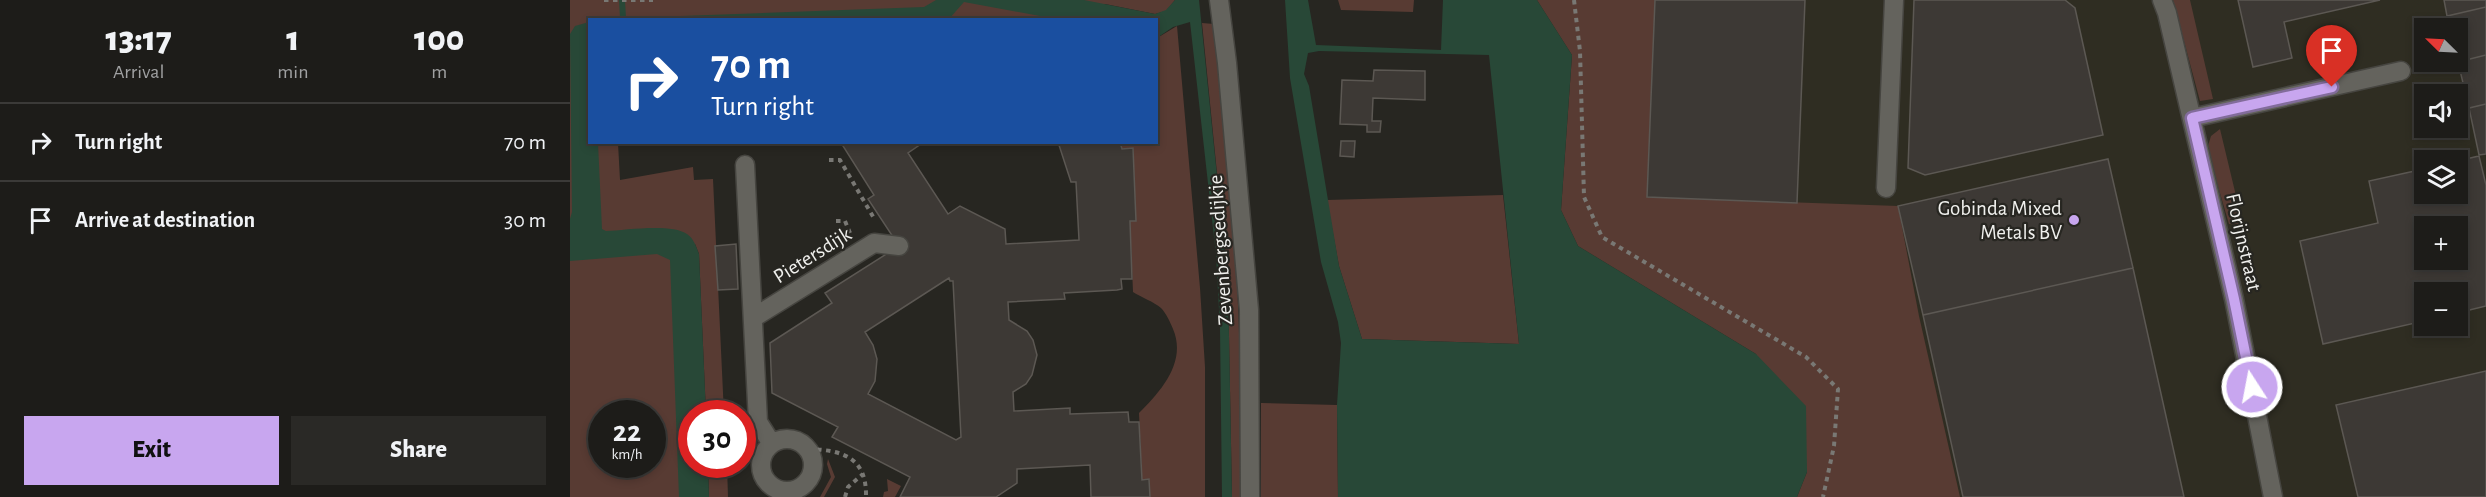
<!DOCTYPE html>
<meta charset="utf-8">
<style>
:root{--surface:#1d1c19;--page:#2a2926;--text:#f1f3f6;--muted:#a0a1a2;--line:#3b3a38;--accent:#c8a6ef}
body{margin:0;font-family:"Alegreya Sans",sans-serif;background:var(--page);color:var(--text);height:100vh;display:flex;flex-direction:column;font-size:22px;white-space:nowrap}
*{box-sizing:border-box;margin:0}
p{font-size:20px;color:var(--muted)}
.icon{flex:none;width:33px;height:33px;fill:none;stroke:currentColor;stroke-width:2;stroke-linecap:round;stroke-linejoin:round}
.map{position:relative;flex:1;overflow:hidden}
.sheet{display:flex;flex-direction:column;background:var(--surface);width:570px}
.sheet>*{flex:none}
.banner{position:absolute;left:18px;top:18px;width:570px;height:126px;border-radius:0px;box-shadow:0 3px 9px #0003,0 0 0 2px var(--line);background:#1a4fa0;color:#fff;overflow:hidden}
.needle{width:39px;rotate:294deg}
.tools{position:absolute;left:1844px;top:18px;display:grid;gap:12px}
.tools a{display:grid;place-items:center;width:54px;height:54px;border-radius:0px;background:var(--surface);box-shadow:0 3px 9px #0003,0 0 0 2px var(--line);font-size:30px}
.speed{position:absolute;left:18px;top:400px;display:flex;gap:12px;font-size:30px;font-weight:700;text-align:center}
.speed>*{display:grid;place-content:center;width:78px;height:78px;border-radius:50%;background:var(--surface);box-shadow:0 3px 9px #0003,0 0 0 2px var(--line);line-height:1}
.speed small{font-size:15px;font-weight:400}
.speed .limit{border:9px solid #d22;background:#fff;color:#111}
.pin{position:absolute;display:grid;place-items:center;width:51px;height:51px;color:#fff;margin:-62px -26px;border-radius:50% 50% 50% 0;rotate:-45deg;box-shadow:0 0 6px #0007}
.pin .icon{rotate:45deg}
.me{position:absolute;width:66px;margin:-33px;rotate:349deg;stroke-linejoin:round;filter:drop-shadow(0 0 4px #0008)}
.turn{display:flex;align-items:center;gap:21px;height:126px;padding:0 24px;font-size:27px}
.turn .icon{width:78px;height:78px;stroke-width:2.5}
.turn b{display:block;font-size:42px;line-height:51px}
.eta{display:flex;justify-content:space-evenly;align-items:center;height:102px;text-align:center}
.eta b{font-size:36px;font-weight:800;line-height:42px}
.primary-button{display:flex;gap:12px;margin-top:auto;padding:12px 24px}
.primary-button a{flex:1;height:69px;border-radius:0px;background:var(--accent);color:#111;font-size:24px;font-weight:800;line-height:69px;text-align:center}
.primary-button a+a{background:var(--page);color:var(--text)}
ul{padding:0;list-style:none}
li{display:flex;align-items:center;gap:18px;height:78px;padding:0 24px;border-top:2px solid var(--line)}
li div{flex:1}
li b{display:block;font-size:22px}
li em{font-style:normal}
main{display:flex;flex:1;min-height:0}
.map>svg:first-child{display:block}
</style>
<main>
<section class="sheet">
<div class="eta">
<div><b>13:17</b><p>Arrival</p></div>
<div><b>1</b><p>min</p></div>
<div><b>100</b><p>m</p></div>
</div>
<ul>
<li><svg class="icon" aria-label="right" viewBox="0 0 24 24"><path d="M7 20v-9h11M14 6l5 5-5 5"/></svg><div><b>Turn right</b></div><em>70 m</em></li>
<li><svg class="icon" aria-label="arrive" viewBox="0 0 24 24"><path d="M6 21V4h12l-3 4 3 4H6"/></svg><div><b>Arrive at destination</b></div><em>30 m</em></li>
</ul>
<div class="primary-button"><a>Exit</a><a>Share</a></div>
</section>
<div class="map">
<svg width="1916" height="497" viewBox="0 0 1916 497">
<rect width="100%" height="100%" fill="#272621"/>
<!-- built -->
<path fill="#2f2d22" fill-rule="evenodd" d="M967,0H1916V497H1227L1237,472L1186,354L1008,246L1002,55ZM1854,28H1887V62H1854ZM1854,94H1887V128H1854ZM1854,160H1887V194H1854ZM1854,226H1887V260H1854ZM1854,292H1887V326H1854Z"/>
<!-- green -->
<path fill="#583b33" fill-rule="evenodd" d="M0,0H605L596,11L585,14L535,4L470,16L485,20H20V142L48,143L50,180L123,167L124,180L143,179L154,414H136L129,254L125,244L122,465L129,497H0ZM32,414H82V465H32Z
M768,0H844L843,12L771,10Z
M967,0H1085L1077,197L1328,206L1349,316L1390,497H1227L1237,472L1186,354L1008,246L991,210L1002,55Z
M1603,0H1620L1643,99L1630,101Z
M632,23L644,24C664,181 673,339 671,497H662L658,283Z
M607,26L630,288L635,367V497H580L579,479L572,480L569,413C591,391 617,362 603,329C600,322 596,313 591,308C584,302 571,297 563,292L560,221L566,220L563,149H552L550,143L586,142L587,38Z
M1650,129L1673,225L1659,224L1637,149L1641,136Z
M933,195L949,344L792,339L769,266L757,200Z
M691,403L767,405L768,497H691Z
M258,459L265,477L254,497H250L261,477L257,464Z
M138,465H157L158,497H139Z
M317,479L331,486L325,497H313L314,492L318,491Z"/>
<!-- water -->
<path fill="#284837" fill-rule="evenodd" d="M49,0H55L56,18L354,7L366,0H514L585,14L596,10L605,0H629L658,283L662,497H652L650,329L646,255L620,22L603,27L587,38L586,20L486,19L394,2L379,19H40L50,18Z
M715,0H738L746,45L871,50L873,0H967L1002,55L991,210L1008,246L1186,354L1236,406L1237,472L1227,497H768L767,405L771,343L768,322L751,262L720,78ZM749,51L919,55L949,344L792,339L769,266L739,86L734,74L738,53Z
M19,22L20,142L28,143L32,229L36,231C55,230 102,223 117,234C124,239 126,246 129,254L136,414H122V465H138L139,497H109L100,260L87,254L0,261V219L2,212L0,34L5,26Z"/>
<!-- building -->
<path fill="#3d3935" stroke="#5c5853" stroke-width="1.5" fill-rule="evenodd" d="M1085,0H1235L1227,203L1077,197Z
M1344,0H1495L1505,8L1533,135L1355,175L1338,168Z
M1668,0H1810L1714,22L1722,58L1683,67Z
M1874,0H1916V7L1877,16Z
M1916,7V55L1888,62L1887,28H1880L1877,16Z
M1916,55V104L1899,108L1888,62Z
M804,70L855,71V100L803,98L802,121H811L810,132H797V125L770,124L772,80L803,81Z
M1916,104V154L1909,155L1899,108Z
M771,141H785L784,157L770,156Z
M278,142H354L338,153L378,214L390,206L435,229L436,244L509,240L506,182H501L488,142H550L552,149L563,148L566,221H560L562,279H551L552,289L547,290L494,293L495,299L438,302L439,320L457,331L463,340L467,355L462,375L456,384L443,392L444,411L500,408V414L558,412L559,422H569L572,480L579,479L580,497H521L520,465L447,469V483L426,497H330L340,477L262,437L268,427L202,393L200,343L262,303L255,293L329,246L298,199L304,195L273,146ZM379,278L380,281H383L391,437L386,440L298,394L305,381L307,359L303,345L295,332Z
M1909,156L1916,185V306L1887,313V292H1854V321L1753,344L1730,241L1808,223L1799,181L1854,169V194H1887V161ZM1854,226H1887V260H1854Z
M1538,159L1563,268L1353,315L1328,206Z
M166,244L168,289L148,290L145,246Z
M1563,268L1614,497H1393L1353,315Z
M1916,371V497H1788L1766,405Z"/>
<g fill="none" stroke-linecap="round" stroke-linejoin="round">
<!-- minor casing -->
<g stroke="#464540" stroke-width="21">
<path id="minor" d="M649,0L657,63L679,310L680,497
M1592,0L1597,13L1664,299L1703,497
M1622,118L1831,71
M175,165L188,422L202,444
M1316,188L1324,0
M183,318L304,243L329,246
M191 465a26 26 0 1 1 52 0a26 26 0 1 1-52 0Z"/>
</g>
<!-- path -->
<path stroke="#797874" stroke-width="4" stroke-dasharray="4.5 4.5" stroke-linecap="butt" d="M34,0H83
M1004,0L1010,51L1014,197L1032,237L1236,357L1268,389L1264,446L1253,497
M259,160H270L305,220
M266,221H275L280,233
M238,449C272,450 297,457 296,497
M275,497L278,487L293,474"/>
<!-- minor -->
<use href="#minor" stroke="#64635d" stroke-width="18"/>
</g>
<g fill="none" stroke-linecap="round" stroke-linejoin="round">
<!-- route casing -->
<g stroke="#826c9b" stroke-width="15">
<path id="route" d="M1682,387L1664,299L1622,118L1762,87"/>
</g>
<!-- route -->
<use href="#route" stroke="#c8a6ef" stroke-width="10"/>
</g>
<!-- markers -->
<circle fill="#c8a6ef" stroke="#272621" stroke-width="2" cx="1504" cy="220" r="6"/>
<g text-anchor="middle" stroke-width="4.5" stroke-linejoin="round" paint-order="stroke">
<!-- poi labels -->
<g font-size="21" fill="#f0f0ed" stroke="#272621" text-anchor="end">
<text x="1492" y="215">Gobinda Mixed<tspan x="1492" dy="24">Metals BV</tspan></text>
</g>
<!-- street labels -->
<g font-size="21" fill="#f0f0ed" stroke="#272621">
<text transform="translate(1674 242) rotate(77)" y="7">Florijnstraat</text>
<text transform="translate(650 250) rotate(-94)" y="7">Zevenbergsedijkje</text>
<text transform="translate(242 255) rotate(-32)" y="7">Pietersdijk</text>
</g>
</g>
</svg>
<div class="tools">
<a><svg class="needle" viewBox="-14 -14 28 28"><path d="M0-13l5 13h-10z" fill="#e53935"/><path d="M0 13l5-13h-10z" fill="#a0a1a2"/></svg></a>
<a><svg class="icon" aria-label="sound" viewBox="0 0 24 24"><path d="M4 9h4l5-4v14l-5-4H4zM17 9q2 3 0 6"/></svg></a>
<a><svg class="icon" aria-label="layers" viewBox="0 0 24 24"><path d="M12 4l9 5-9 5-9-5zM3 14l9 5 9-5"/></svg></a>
<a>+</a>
<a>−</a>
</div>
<div class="speed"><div>22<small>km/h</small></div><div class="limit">30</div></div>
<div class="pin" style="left:1762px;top:87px;background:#d93025"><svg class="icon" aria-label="arrive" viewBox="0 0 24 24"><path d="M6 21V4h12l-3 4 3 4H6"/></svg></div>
<svg class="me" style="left:1682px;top:387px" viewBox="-20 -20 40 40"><circle r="17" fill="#c8a6ef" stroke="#fff" stroke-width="3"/><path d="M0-11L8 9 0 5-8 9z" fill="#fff"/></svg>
<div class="banner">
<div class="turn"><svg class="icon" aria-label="right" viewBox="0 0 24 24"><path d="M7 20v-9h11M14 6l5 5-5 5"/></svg><div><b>70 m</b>Turn right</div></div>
</div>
</div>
</main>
